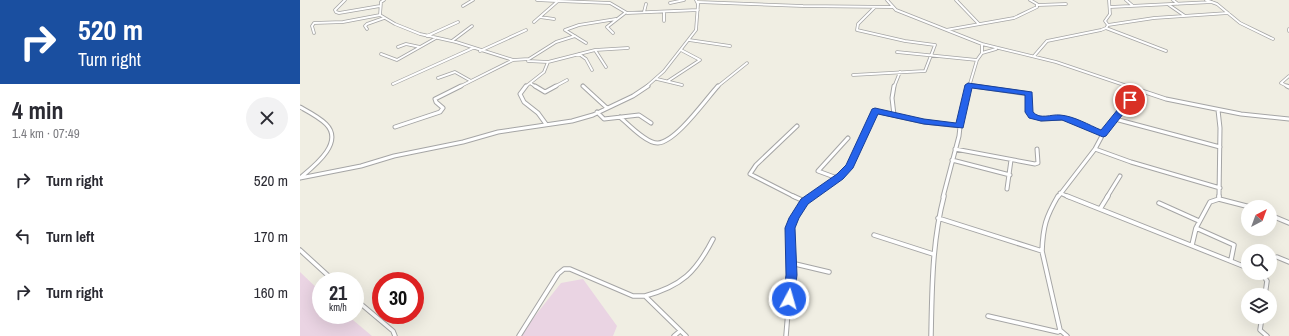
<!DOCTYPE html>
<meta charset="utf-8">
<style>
:root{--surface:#fff;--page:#f2f2f3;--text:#2b2b33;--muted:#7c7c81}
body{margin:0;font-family:"Archivo Narrow",sans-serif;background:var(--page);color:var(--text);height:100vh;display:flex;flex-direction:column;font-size:15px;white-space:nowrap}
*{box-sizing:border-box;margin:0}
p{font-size:13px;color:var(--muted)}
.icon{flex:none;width:22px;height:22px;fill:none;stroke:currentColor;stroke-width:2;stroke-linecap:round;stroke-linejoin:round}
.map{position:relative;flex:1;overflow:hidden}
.panel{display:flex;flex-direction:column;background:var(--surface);width:300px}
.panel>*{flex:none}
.top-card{background:#1a4fa0;color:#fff;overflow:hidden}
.needle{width:26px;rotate:41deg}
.controls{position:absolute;left:941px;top:200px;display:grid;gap:8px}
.controls a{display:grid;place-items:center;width:36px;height:36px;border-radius:50%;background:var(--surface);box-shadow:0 4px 16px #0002;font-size:20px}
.speed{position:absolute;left:12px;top:272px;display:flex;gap:8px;font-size:20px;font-weight:700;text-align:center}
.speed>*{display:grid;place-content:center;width:52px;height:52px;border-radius:50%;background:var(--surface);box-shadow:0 4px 16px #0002;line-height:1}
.speed small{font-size:10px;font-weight:400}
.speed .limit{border:6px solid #d22;background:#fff;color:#111}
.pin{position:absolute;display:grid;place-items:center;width:34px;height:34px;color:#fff;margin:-17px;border:2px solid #fff;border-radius:50%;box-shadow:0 1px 4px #0007}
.me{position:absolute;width:44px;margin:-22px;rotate:6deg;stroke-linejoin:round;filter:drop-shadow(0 0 3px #0008)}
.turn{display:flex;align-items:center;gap:14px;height:84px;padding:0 12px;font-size:18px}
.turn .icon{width:52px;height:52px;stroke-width:2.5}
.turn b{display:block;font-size:28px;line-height:34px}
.round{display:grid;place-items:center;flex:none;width:42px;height:42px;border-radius:21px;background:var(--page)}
.headline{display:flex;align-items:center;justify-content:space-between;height:68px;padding:0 12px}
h1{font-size:24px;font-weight:800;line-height:30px}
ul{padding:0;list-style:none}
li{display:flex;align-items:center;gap:12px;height:56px;padding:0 12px}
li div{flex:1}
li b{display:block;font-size:15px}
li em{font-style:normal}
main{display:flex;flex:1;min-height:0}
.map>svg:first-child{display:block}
</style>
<main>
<section class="panel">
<div class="top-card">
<div class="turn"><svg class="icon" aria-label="right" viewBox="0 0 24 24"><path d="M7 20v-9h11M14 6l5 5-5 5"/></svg><div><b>520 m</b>Turn right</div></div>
</div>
<div class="headline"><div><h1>4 min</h1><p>1.4 km · 07:49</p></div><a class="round"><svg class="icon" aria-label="close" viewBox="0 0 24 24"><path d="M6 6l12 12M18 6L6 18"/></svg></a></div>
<ul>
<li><svg class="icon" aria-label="right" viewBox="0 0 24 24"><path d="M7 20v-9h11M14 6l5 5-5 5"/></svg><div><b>Turn right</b></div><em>520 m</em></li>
<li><svg class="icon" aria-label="left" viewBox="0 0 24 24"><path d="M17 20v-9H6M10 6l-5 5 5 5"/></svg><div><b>Turn left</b></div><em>170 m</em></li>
<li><svg class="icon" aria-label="right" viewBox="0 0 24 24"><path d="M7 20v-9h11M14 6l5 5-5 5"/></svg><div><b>Turn right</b></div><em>160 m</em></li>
</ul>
</section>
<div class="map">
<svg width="989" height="336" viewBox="0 0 989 336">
<rect width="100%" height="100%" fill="#f0eee3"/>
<!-- industrial -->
<path fill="#ead4e3" d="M0,272L21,292V315H47L72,336H0Z
M283,279L317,326L313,336H219L261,283Z"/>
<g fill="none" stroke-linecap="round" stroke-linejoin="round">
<!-- street-far2 casing -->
<g stroke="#a5a5a5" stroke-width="3.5">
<path id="street-far2" d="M45,0L35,10L36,12L39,13L80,6
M84,0L81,2L80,15L95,24L120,34L156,42L213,60L229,59L256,42L275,36
M237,0L257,1
M587,0L596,10L682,44V53L677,60L669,87
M656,0L679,24
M826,0L833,6
M873,0L878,4
M906,0L917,4L940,23L973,39
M398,2L503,6L592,7
M370,3L384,0
M738,5L766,4
M869,5L885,16
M163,6L173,0
M810,7L912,2
M344,12L346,4
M364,12V21
M240,17L254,19
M234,22L258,1L310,3L327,13L398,10
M808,25L805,21L810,14L809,0
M806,28L866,51
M67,29L65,26L67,24L84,18
M989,29V31
M646,30L714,18L737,7V4L730,0
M14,33L12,26L14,23L43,22L80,15
M313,33L307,27L325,13
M127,36L158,22
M389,40L430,46
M152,41L172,26
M286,43L265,30L279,25L316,19
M682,44L756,62L830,87
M98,47L106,44L120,47
M295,50L306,67
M180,51L226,30
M597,52L677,60
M682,53L696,49
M81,54L97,60L136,38
M279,54L286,59L292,70
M734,56L747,41L801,30L806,28L808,25L854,18L928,13
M228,61L248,62
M553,75L625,71L635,45L605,41L557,30L558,24L575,7
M138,78L155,72L171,81
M357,79L382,85
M368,81L400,60L381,50
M230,83L236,87
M93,84L173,48
M668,85L681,87
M159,87L213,60
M225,87L244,72L248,62L295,50L328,48
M254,87L267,80
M346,87L364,71L396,30L398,4L396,0
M417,87L447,63
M594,87L600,72
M989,87L981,83L989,76"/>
</g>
<!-- street-far1 casing -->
<g stroke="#a5a5a5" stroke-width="5">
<path id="street-far1" d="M226,86L220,94L224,102L238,113L246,124
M235,86L245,92L256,86
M283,86L307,108
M674,86L729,94V112L732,116L741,119L764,118L803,134
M827,86L866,99L941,114L989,119
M987,86L989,87
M0,107C9,112 19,117 26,124C45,143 13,167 0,178
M918,110L920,128L919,197
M297,112L304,119L339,115L351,123
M594,115L592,98L594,86
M320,117C328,124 347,144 358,143C376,142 406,99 418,86
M815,119L920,147
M95,127L140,112L143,108L136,102L135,99L161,86
M655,149L735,164L738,163L737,149
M795,149L831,162L920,188
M652,160L710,175
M0,178L61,166L94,156L163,142L198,132L272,121L293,115L333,96L348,86
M537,178L518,171L548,138
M707,189L711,160
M760,193L769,197
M495,197L450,174L456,165L497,126
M510,197L540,176L550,166L575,111L624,122L660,126
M643,197L659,136L662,108L669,86
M758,197L795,149L803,134L837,90
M807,197L820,176"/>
</g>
<!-- street casing -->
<g stroke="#a5a5a5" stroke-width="5.5">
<path id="street" d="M493,196L504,201
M767,196L948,268
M919,196V199L950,207
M859,203L899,221
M800,209L808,196
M970,215L989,223
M638,218L742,251L760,330L767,336
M896,228L934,245L931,260
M574,235L633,254
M892,245L896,228L910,202L919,199
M0,250L34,281
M742,251C743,226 746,217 758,196
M977,257L989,262
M491,263L529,272
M959,273L963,275L967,281L965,295
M55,299L93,331L95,336
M688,316L758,332L760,330
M962,317L960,330L967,336
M219,336L258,274L264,269H270L333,296H345
M374,336L380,331
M386,336L345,296C382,286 396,272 413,239
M486,336L491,275V224L504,201L512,196
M631,336C632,288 632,242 644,196"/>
</g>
<!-- street-far2 -->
<use href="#street-far2" stroke="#fff" stroke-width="2"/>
<!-- street-far1 -->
<use href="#street-far1" stroke="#fff" stroke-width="3"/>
<!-- street -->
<use href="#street" stroke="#fff" stroke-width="3.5"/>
</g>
<!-- route -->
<path fill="#2563eb" stroke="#184099" d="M668,83L732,92L733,112C740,120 751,114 760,115C774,116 789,125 801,130L827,98H833L834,100L806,136L803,137L762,120L741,121L729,118L725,112V95L672,88L663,128L624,124L578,114L553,168L543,179L508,204L499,218L495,228L497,275L494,299L493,302L489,304L485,302L483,299L486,275L485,228L489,218L501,199L537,174L546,165L572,109L575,108L624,119L656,123L665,85Z"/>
</svg>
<div class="controls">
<a><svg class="needle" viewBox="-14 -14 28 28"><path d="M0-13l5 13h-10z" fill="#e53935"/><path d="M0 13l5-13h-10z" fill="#7c7c81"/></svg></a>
<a><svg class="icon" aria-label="search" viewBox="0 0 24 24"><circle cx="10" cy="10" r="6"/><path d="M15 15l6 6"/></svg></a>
<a><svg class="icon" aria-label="layers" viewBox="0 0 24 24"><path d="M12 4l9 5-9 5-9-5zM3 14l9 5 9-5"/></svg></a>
</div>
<div class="speed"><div>21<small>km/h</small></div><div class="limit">30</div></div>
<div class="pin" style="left:830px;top:100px;background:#d93025"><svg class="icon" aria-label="arrive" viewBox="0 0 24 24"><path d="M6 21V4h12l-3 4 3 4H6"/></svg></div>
<svg class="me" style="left:489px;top:299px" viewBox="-20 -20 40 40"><circle r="17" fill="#2563eb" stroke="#fff" stroke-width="3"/><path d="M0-11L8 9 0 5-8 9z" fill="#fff"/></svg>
</div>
</main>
